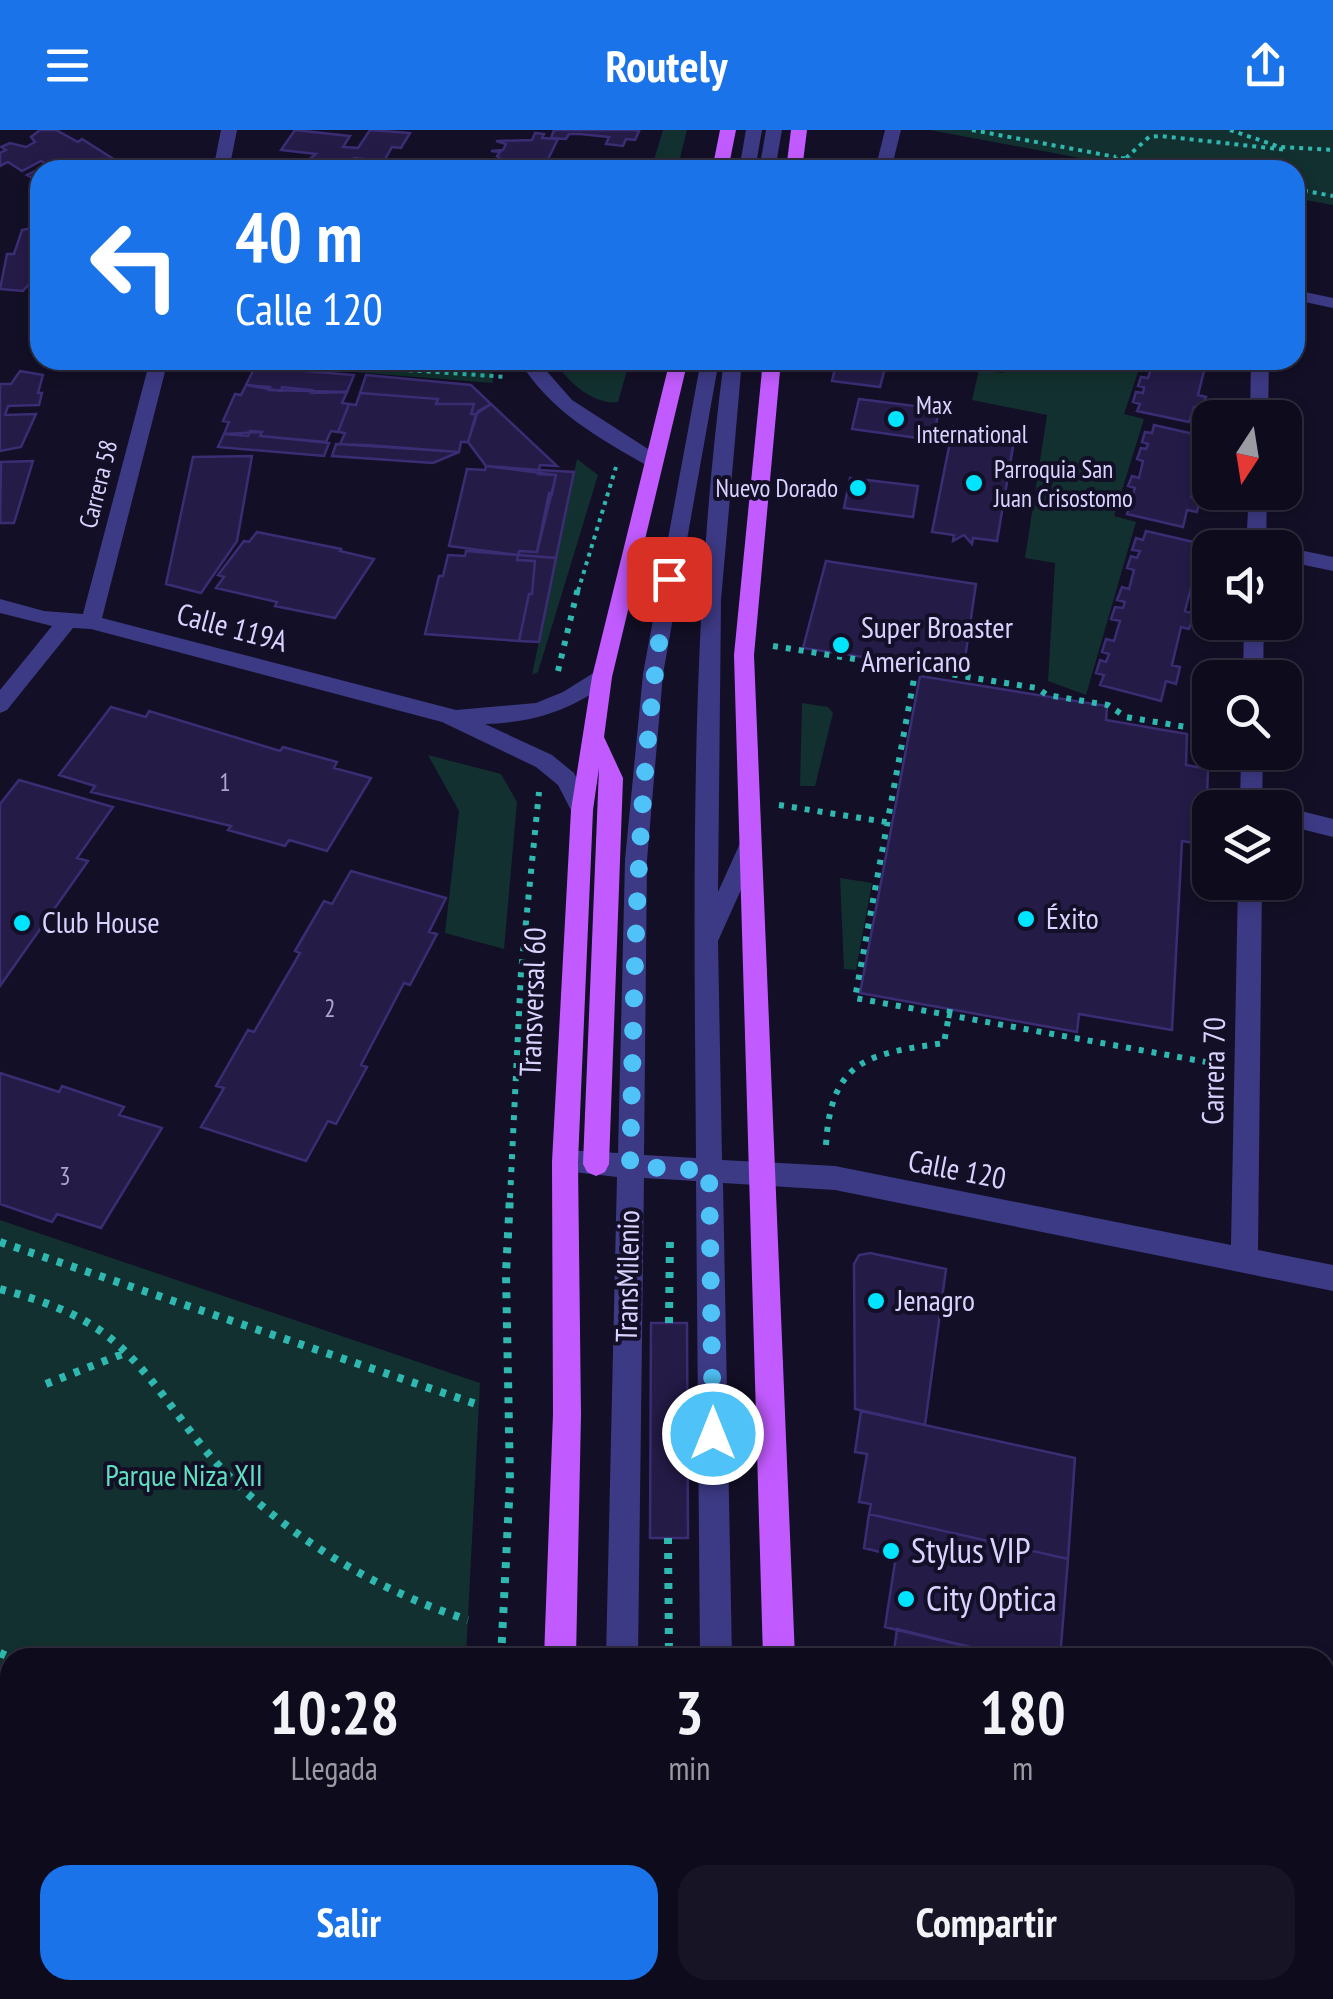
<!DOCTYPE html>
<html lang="es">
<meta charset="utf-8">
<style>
:root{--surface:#0e0b1c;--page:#171425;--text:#f1f3f6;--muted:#9b9ba3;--line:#2e2b3b;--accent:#1a73e8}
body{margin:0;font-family:"PT Sans Narrow",sans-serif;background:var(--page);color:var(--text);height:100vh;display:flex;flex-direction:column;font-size:38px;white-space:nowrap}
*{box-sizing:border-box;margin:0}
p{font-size:32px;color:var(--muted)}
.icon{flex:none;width:55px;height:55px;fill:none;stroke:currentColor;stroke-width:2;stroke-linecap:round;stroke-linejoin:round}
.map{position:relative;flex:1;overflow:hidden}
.details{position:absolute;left:0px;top:1518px;width:1335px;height:352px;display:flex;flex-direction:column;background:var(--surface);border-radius:30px 30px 0 0;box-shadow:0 5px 15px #0003,0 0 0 2px var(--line)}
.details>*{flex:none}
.guide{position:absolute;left:30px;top:30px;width:1275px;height:210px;border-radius:30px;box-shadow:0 5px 15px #0003,0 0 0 2px var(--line);background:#1a73e8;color:#fff;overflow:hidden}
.needle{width:65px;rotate:192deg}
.fabs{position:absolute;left:1192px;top:270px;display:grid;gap:20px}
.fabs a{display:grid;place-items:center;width:110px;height:110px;border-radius:20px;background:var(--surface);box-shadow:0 5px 15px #0003,0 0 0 2px var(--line);font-size:50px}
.pin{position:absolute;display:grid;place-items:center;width:85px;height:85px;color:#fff;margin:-42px;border-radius:20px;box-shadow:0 5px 15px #0006}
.me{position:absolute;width:110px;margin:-55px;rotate:0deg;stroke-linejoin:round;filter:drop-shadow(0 0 8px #0008)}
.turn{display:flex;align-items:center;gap:35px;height:210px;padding:0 40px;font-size:45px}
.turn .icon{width:130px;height:130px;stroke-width:2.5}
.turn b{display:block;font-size:70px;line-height:85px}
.eta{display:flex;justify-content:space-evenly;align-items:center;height:170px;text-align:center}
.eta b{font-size:60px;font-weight:800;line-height:70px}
.cta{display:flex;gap:20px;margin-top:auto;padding:20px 40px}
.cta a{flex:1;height:115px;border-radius:30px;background:var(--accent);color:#fff;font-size:40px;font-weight:800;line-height:115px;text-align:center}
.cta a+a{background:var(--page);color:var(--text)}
header{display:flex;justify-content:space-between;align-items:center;height:130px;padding:0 40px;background:var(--accent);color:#fff;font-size:45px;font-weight:800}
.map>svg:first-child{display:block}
</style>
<header><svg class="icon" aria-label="menu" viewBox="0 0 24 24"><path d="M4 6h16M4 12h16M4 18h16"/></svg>Routely<svg class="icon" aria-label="share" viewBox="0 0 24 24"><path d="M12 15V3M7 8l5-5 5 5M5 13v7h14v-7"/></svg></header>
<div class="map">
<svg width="1333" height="1869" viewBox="0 0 1333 1869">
<rect width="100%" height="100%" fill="#130f26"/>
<!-- green -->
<path fill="#12302f" d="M663,0H687L677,40H651Z
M930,0H1333V75L1295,68V40H1144Z
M201,230H491L493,253Z
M555,230H630L618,272C595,276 564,250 555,230Z
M1006,230H1142L1124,284L1144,289L1114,386L1136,392L1086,565L1048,551L1055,433L1025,428L1047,285L972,270L979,240L1003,243Z
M577,329L598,345L538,542L532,545Z
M802,573L828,577L833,583L815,656H800Z
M428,625L501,644L517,672L504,819L445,803L459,681Z
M840,748L872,753L856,840L844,839Z
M0,1090L480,1253L466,1527L10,1528V1860H448V1869H0Z"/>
<!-- building -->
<path fill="#241b47" stroke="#3b2d73" stroke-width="2.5" d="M40,0H56L78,12L82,9L115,30L105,36L109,38L105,40H40V52L27,45L48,35L41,31L22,41L8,32L0,36V23L6,20L1,17L10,13L26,17L35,12L31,7Z
M295,0L350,6L343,17L358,18L370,0L410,3L401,18L392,17L384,31L354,28L349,35L375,40H296L316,24L281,20Z
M554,0H635L639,1L635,10L626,9L623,16L606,14L609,7L580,4H569L566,9L551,8Z
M535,3L544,4L542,8L558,9L547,31L550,34L547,40H505L512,39L516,30L501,29L497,26L500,22L491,21L503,20L506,14L496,11L532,10Z
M36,97H40V152H31L23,161L0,159L7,124H14L22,100Z
M837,230H887L880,257L832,251Z
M942,230H1001V234L994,233L993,241H978L941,234Z
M1147,230H1217L1214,239L1205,237L1198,265L1206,267L1202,279L1194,277L1189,292L1137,281L1140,274L1133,272L1136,262L1143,263L1144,257L1138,256L1141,247L1148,248L1153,233Z
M255,237L354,245L347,262L269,260L270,257L246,255Z
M20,241L43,245L38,263H42L39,275L8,276L5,285L36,284L21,317L0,321V254H11Z
M366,245L471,255L491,274L476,284H471L474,274H436L438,269L360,263Z
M246,255L281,261L282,257L312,260L311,263L347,262L342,273L349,274L338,302L331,301L326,312L260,306L262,302L224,304L229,292L223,291L235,264L241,265Z
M360,263L438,269L436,274H474L471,284H476L468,312H461L459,322L340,314L345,303L338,302L349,274L356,275Z
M859,269L939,279L933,310L852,299Z
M491,274L557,336L540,335L539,340L486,336L468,312L478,281Z
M1154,295L1207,307L1203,322L1210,323L1209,337L1200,335L1191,367L1200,369L1197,382L1187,380L1183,397L1127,384L1130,376L1123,374L1126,363L1133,364L1135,358L1128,356L1132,346L1139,348L1143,331L1137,329L1141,318L1146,319L1148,314L1142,312L1145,302L1152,303Z
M953,297L1015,305L997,411L973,408L972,414L964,405L953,411L954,405L932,402Z
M250,301L262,302L260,306L329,313L324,326L218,317L224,304L248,306Z
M336,314L366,315L459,322L433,333L332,326Z
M252,326L237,411L201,463L166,454L193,327Z
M33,331L14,393H0L1,332Z
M486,336L556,345L537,422L519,421L518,425L449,416L467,339L485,340Z
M539,340L574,342L556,428L518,425L519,421L537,422L549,363L552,364L556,345L538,344Z
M850,348L918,356L913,387L844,378Z
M1146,401L1202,414L1197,431L1208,433L1203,448L1194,446L1185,481L1194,484L1189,499L1181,497L1172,535L1180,537L1176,554L1166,551L1161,571L1100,555L1104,545L1096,543L1100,530L1106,532L1109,524L1102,522L1106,509L1114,511L1120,491L1111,489L1115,477L1123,478L1125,472L1117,470L1122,457L1129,459L1134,440L1127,438L1131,426L1137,428L1140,421L1132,420L1136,408L1143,410Z
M257,402L341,419L340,421L374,429L335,488L275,476L277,472L216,458L224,447L218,445L244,411L249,412Z
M466,421L518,425L517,430L535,431L532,464H529L519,511L425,504L439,446H443L448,425L465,426Z
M518,425L556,428L539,512L519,511L529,464H532L535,431L517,430Z
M826,431L976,454L963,542L803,518Z
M920,546L1107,576L1106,590L1187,604L1186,635L1208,639L1205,715L1182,711L1172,900L1079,884L1077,902L860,863Z
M111,577L146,587L149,581L280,621L283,617L337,632L334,638L371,648L327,721L289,710L285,716L228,700L231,696L91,662L95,656L59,645Z
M19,650L113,677L77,728L88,731L0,856V674Z
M351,741L446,768L429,802L437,804L410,855L404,853L361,935L367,937L336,994L328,991L306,1031L201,997L224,958L216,956L248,900L254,902L300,823L295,821L324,771L332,774Z
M0,943L59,962L62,956L124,977L119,985L162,998L101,1098L57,1084L52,1092L0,1074Z
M870,1123L946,1139L925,1295L855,1279L854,1134L859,1125Z
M651,1193H687L688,1408H650Z
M861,1281L1075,1328L1068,1429L869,1384L871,1374L859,1372L867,1324L855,1322Z
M869,1384L1068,1429L1060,1528H1015L885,1497L896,1426L864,1418Z
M897,1499L1015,1528H893Z
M646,1860H690L691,1869H646Z
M889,1860H1093V1869H889Z"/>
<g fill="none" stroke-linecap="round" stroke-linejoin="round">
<!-- path-far2 -->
<path stroke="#2fb8b0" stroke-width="4" stroke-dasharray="4 5" stroke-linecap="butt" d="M972,0L1116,27
M1230,0L1280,17L1333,20
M1126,28L1149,7L1161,6L1287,20
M1115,40L1116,27L1190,40
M1295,59L1333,66
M265,230L506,247
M578,461L616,337"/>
<!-- path-far1 -->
<path stroke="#2fb8b0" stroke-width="6" stroke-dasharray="5 8" stroke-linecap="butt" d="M773,516L1037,558L1047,565L1108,575L1126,587L1210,601
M916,538L855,868L1217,934
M558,541L578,458
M779,675L892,693
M826,1015C831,927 871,924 944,913L950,879
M510,1068L521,842L539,662"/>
<!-- path -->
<path stroke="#2fb8b0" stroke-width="8" stroke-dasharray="6 9" stroke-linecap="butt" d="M0,1112L479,1275
M0,1159C41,1170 83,1184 116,1213C158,1250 185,1301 224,1341C291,1409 378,1461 468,1490
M669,1193L670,1104
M46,1254L125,1223
M668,1408L669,1528
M0,1523L11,1528
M501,1528L510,1352L506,1143L510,1066
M481,1869L482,1860"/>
<!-- minor -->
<path fill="#3d3a85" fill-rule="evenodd" d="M221,0H237L229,40H213Z
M746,0H762L755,40H739Z
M766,0H782L775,40H759Z
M885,0H901L891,40H875Z
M1295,160L1333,168V178L1295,170Z
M150,230H168L102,488L456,580L536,573L563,562L595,542H609L612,547L609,552C572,580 532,593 485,594L552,625L574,643L593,680L590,686H574L558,655L536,637L442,592L91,499L73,498L7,580L0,583V560L52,496L0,483V469L44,481L83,484Z
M519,230H537L572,270L662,328V336H648C600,309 548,280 519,230Z
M701,230H719L663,544L647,730L644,1025L696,1028C694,761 689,495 724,230H742L721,470L718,762L742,709H758L761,715L718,811L722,1030L835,1036L1231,1115L1238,752H1262L1258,1120L1333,1135V1161L835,1060L723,1053L732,1528H700L696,1051L644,1048L638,1528H606L617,1047L556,1040L552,1032L556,1024L565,1020L618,1023L625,730L643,544Z
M1251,230H1269L1268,288H1250Z
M1249,362H1267L1266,418H1246Z
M1285,417L1333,427V441L1285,431Z
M1244,492H1264L1263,548H1243Z
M1241,622H1263L1262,678H1240Z
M1285,677L1333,689V707L1285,695Z
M599,1860H633L632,1869H598Z
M705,1860H739V1869H705Z"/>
<!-- major -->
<path fill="#c25bff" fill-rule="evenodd" d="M720,0H736L728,40H712Z
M791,0H807L802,40H786Z
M670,230H688L612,547L604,607L623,648L609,1034L605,1042L596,1046L587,1042L583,1034L599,638L593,680L578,1032L581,1284L576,1528H544L553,1284L552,1032L571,680L592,547Z
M763,230H781L754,525L795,1528H763L734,525Z
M533,1860H567L566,1869H532Z
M776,1860H810V1869H776Z"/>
</g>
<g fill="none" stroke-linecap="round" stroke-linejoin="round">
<!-- route -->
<path stroke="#4fc3f7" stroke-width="18" stroke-dasharray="0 32.4" d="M669,449C635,644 635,839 630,1036L709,1041L713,1304"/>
</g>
<!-- markers -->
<g fill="#00e5ff" stroke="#130f26" stroke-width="4">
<circle cx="896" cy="289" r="10"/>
<circle cx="974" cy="353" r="10"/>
<circle cx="858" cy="358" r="10"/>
<circle cx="841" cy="515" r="10"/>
<circle cx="1026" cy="789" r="10"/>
<circle cx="22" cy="793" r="10"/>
<circle cx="876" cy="1171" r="10"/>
<circle cx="891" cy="1421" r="10"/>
<circle cx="906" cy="1469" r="10"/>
</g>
<g text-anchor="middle" stroke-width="8" stroke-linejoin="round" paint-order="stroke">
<!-- far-poi labels -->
<g font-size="25" fill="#d9d4ff" stroke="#130f26" text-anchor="start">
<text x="916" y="284">Max<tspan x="916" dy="29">International</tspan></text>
<text x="994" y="348">Parroquia San<tspan x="994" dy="29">Juan Crisostomo</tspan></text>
<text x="838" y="367" text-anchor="end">Nuevo Dorado</text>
</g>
<!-- far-street labels -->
<g font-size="25" fill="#d9d4ff" stroke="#130f26">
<text transform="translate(98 354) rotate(-76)" y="9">Carrera 58</text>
</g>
<!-- number labels -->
<g font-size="25" fill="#aca6d1">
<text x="225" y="661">1</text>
<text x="330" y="887">2</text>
<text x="65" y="1055">3</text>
</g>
<!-- street labels -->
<g font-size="30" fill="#d9d4ff" stroke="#130f26">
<text transform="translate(232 498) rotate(15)" y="10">Calle 119A</text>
<text transform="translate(533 872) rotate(-88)" y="10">Transversal 60</text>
<text transform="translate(1214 941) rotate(-89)" y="10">Carrera 70</text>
<text transform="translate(957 1040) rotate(11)" y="10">Calle 120</text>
<text transform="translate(628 1146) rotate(-89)" y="10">TransMilenio</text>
</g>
<!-- poi labels -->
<g font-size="30" fill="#d9d4ff" stroke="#130f26" text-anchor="start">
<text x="861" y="508">Super Broaster<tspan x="861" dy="34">Americano</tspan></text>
<text x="1046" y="799">Éxito</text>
<text x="42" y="803">Club House</text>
<text x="896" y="1181">Jenagro</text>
</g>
<!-- park labels -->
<g font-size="30" fill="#5fe0c0" stroke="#130f26">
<text x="184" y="1356">Parque Niza XII</text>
</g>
<!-- near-poi labels -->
<g font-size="35" fill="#d9d4ff" stroke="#130f26" text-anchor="start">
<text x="911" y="1433">Stylus VIP</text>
<text x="926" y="1481">City Optica</text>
</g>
</g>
</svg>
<div class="fabs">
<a><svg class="needle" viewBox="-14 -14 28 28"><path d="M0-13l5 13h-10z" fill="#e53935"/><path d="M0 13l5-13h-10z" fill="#9b9ba3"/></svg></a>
<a><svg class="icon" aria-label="sound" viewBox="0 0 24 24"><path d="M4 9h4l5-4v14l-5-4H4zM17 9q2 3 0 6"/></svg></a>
<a><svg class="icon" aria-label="search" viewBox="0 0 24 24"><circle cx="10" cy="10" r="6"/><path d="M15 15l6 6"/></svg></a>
<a><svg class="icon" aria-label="layers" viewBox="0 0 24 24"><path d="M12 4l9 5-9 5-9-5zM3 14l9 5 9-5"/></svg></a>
</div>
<div class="pin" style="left:669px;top:449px;background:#d93025"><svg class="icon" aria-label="arrive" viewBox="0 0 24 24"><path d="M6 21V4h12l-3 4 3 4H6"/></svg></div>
<svg class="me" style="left:713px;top:1304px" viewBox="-20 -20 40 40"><circle r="17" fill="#4fc3f7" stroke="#fff" stroke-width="3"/><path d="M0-11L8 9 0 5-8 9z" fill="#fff"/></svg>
<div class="guide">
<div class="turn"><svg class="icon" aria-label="left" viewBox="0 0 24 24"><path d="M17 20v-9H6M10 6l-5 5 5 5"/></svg><div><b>40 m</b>Calle 120</div></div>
</div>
<section class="details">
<div class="eta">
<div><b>10:28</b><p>Llegada</p></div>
<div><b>3</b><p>min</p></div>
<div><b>180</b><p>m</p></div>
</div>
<div class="cta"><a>Salir</a><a>Compartir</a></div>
</section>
</div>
